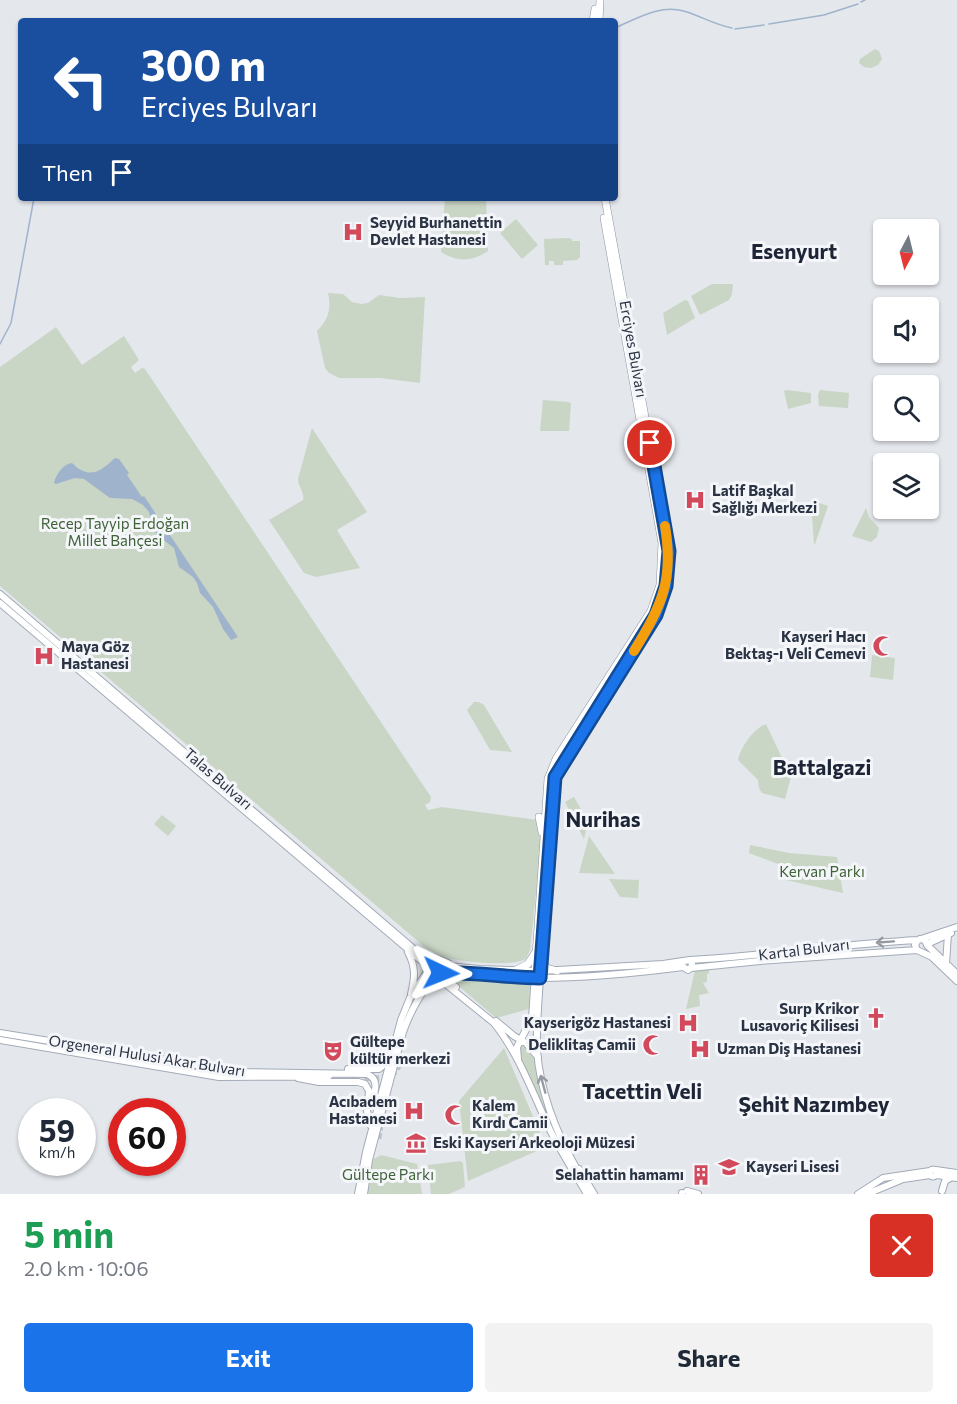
<!DOCTYPE html>
<meta charset="utf-8">
<style>
:root{--surface:#fff;--page:#f2f2f3;--text:#1f2937;--muted:#747a83;--accent:#1a73e8}
body{margin:0;font-family:Commissioner,sans-serif;background:var(--page);color:var(--text);height:100vh;display:flex;flex-direction:column;font-size:22px;white-space:nowrap}
*{box-sizing:border-box;margin:0}
p{font-size:20px;color:var(--muted)}
.icon{flex:none;width:33px;height:33px;fill:none;stroke:currentColor;stroke-width:2;stroke-linecap:round;stroke-linejoin:round}
.map{position:relative;height:1194px;overflow:hidden}
.sheet{display:flex;flex-direction:column;background:var(--surface);flex:1}
.sheet>*{flex:none}
.hud{position:absolute;left:18px;top:18px;width:600px;height:183px;border-radius:6px;box-shadow:0 2px 4px #0004;background:#1a4fa0;color:#fff;overflow:hidden}
.needle{width:39px;rotate:187deg}
.fabs{position:absolute;left:873px;top:219px;display:grid;gap:12px}
.fabs a{display:grid;place-items:center;width:66px;height:66px;border-radius:6px;background:var(--surface);box-shadow:0 2px 4px #0004;font-size:30px}
.speed{position:absolute;left:18px;top:1098px;display:flex;gap:12px;font-size:30px;font-weight:700;text-align:center}
.speed>*{display:grid;place-content:center;width:78px;height:78px;border-radius:50%;background:var(--surface);box-shadow:0 2px 4px #0004;line-height:1}
.speed small{font-size:15px;font-weight:400}
.speed .limit{border:9px solid #d22;background:#fff;color:#111}
.pin{position:absolute;display:grid;place-items:center;width:51px;height:51px;color:#fff;margin:-26px;border:3px solid #fff;border-radius:50%;box-shadow:0 2px 6px #0007}
.me{position:absolute;width:66px;margin:-33px;rotate:92deg;stroke-linejoin:round;filter:drop-shadow(0 0 4px #0008)}
.turn{display:flex;align-items:center;gap:21px;height:126px;padding:0 24px;font-size:27px}
.turn .icon{width:78px;height:78px;stroke-width:2.5}
.turn b{display:block;font-size:42px;line-height:51px}
.then{display:flex;align-items:center;height:57px;padding:0 24px;background:#0003;gap:12px;font-size:22px}
.round{display:grid;place-items:center;flex:none;width:63px;height:63px;border-radius:6px;background:var(--page)}
.head{display:flex;align-items:center;justify-content:space-between;height:102px;padding:0 24px}
h1{font-size:36px;font-weight:700;line-height:45px;color:#1e9e55}
.primary-button{display:flex;gap:12px;margin-top:auto;padding:12px 24px}
.primary-button a{flex:1;height:69px;border-radius:6px;background:var(--accent);color:#fff;font-size:24px;font-weight:700;line-height:69px;text-align:center}
.primary-button a+a{background:var(--page);color:var(--text)}
.map>svg:first-child{display:block}
</style>
<div class="map">
<svg width="957" height="1194" viewBox="0 0 957 1194">
<rect width="100%" height="100%" fill="#e4e7ec"/>
<!-- green -->
<path fill="#c9d6c5" d="M875,49L879,51L882,59L878,65L871,68L864,67L859,63L860,59Z
M445,198H486L488,251C473,262 456,262 441,252Z
M516,219L538,245L522,259L500,233Z
M568,238L572,239V241H580V257L577,260L563,261V265H554V261H549V265H545L544,239Z
M712,284H733L732,294L729,300L700,315L691,296Z
M328,293L343,294L352,302L361,304L368,303L379,295L400,298L425,297L420,383L380,378H339L329,373L325,368L317,331C328,320 332,308 328,293Z
M685,300L688,301L695,318L667,335L663,313Z
M56,327L82,365L124,336L139,360L131,367L135,373L142,368L145,369L431,797L430,802L425,805L428,810L442,807L538,820L542,838L530,950L526,959C511,967 464,962 447,958C439,956 432,952 426,948L0,586V367Z
M787,390L811,393V403L788,409L784,391Z
M820,390L849,393L848,408L819,406L818,395Z
M543,400L568,402L571,403L569,431H540Z
M312,428L367,512L337,530L360,568L316,577L304,573L269,520L303,500C305,492 298,487 298,479Z
M811,500L828,506L815,544H814Z
M866,508L869,517L879,528L877,537L871,542L852,536Z
M872,655L895,658L893,680L870,677Z
M474,702H479L484,705L512,752L490,750L467,710Z
M766,724L791,777L785,799L762,793L759,788L758,780L738,760C741,747 753,729 766,724Z
M574,797L588,821L584,839L565,802Z
M162,815L176,826L168,836L154,824Z
M589,836L615,874L579,873Z
M750,845L789,853L837,857L843,893L786,880L789,868L749,853Z
M609,879L639,880L638,898L620,897Z
M709,969V973L707,974V982L703,983L709,993L699,995L700,1006L686,1009L695,970Z
M458,974L530,981L529,1009L496,1018L447,976Z
M522,1043L536,1060L548,1113L546,1116L518,1055L520,1045Z
M504,1048L546,1147L468,1181L459,1101Z
M381,1155L417,1164L422,1194H367L372,1160Z
M461,1161L463,1163L465,1187L449,1194H431L428,1165Z"/>
<!-- water -->
<path fill="#9fb4cc" d="M115,458L119,459L129,473L127,475L142,497L144,496L238,637L231,640L223,629L213,607L200,593L197,583L193,577L179,567L174,548L157,535L153,529L149,512L143,505L132,499L110,498L84,479L75,478L56,484L54,483C56,474 63,464 72,463C89,480 100,472 115,458Z"/>
<g fill="none" stroke-linecap="round" stroke-linejoin="round">
<!-- stream -->
<path stroke="#9fb4cc" stroke-width="1.5" d="M861,2L865,0
M769,24L824,15L858,4
M615,28C638,18 662,3 687,12C702,17 716,25 732,28
M735,29L764,25
M0,344L11,323L34,198"/>
<!-- primary-tunnel -->
<path stroke="#bfc3cb" stroke-width="6" stroke-dasharray="6 3" stroke-linecap="butt" d="M364,1078C379,1078 394,1081 399,1064
M377,1125L380,1129L378,1141"/>
<!-- primary casing -->
<g stroke="#a3abb8" stroke-width="8">
<path id="primary" d="M0,594L422,956L435,965
M0,603L430,968
M920,939L925,940L927,945L957,974
M927,944L951,933
M917,950L915,945L918,940L957,927
M408,952C416,967 415,978 411,994
M427,955L448,963
M690,960C766,956 842,944 918,940
M946,964L948,934
M436,965L479,969L540,971L663,964L683,961
M691,968L692,964L690,960L683,961L682,966L688,970L691,968L760,961L917,950L932,957L957,981
M441,973C473,971 506,978 539,978C586,978 636,973 683,967
M440,974L456,987
M540,975C539,1000 536,1024 537,1050C540,1093 557,1135 579,1173
M437,977L494,1023C519,1054 533,1094 550,1130C561,1152 574,1172 587,1194
M496,1021L514,1036L526,1043L538,1057
M0,1033L240,1072L367,1074
M0,1040L219,1077L329,1076
M518,1059L517,1047L532,1018L535,974
M348,1069H379L388,1061
M367,1074C381,1080 374,1093 371,1104
M298,1078L319,1082H358L365,1084L369,1091L367,1111L371,1126
M579,1169L594,1194
M929.5 1173a3.5 3.5 0 1 1 7 0a3.5 3.5 0 1 1-7 0Z
M936,1170L957,1173
M937,1175L957,1178
M687,1191L698,1194
M942,1191L945,1181L952,1177
M358,1194L366,1152L401,1020L410,998L430,967
M364,1194L369,1160L403,1032C409,1015 424,983 440,975
M682,1194V1193
M858,1194L883,1178L930,1171
M867,1194L903,1179L930,1175"/>
</g>
<!-- trunk casing -->
<g stroke="#8b94a3" stroke-width="8">
<path id="trunk" d="M593,21L595,9
M599,21L600,0
M539,817L542,832
M541,959L547,968L557,971
M514,971L528,964L535,953
M535,971L548,779L556,759L651,611L660,585L662,543L604,218
M540,971L555,777L656,615L666,586L668,543L605,198"/>
</g>
<!-- primary -->
<use href="#primary" stroke="#fff" stroke-width="6"/>
<!-- trunk -->
<use href="#trunk" stroke="#fff" stroke-width="7"/>
</g>
<!-- one-way arrows -->
<defs><path id="oneway-shaft" d="M-6 0H5M1.5-3L5.5 0L1.5 3" fill="none" stroke-width="1.6" stroke-linecap="round" stroke-linejoin="round" transform="scale(1.5)"/></defs>
<g stroke="#959aa2">
<use href="#oneway-shaft" transform="translate(885 942) rotate(176)"/>
<use href="#oneway-shaft" transform="translate(543 1084) rotate(-105)"/>
</g>
<g fill="none" stroke-linecap="round" stroke-linejoin="round">
<!-- route casing -->
<g stroke="#114b97" stroke-width="15">
<path id="route" d="M441,973C472,971 507,978 540,978L555,777L656,615L666,586L669,551L650,443"/>
</g>
<!-- route -->
<use href="#route" stroke="#1a73e8" stroke-width="10"/>
<!-- slow -->
<path stroke="#f59e0b" stroke-width="10" d="M634,651C662,605 674,580 665,526"/>
</g>
<!-- icons -->
<defs>
<g id="hospital-bare" transform="scale(1.62)"><path d="M-5-5h3v3.5h4V-5h3V5h-3V1.5h-4V5h-3Z" fill="#d1495b" stroke="#f4f6f9" stroke-width="2.5" paint-order="stroke"/></g>
<g id="mosque-bare" transform="scale(1.62)"><path d="M3.5-4.9A6 6 0 1 0 3.5 4.9A5 5 0 1 1 3.5-4.9Z" fill="#d1495b" stroke="#f4f6f9" stroke-width="2.5" paint-order="stroke"/></g>
<g id="church-bare" transform="scale(1.62)"><path d="M-1.2-6h2.4v3.5h3.3v2.4h-3.3V6h-2.4V-.1h-3.3v-2.4h3.3Z" fill="#d1495b" stroke="#f4f6f9" stroke-width="2.5" paint-order="stroke"/></g>
<g id="theatre-bare" transform="scale(1.62)"><path d="M-5-5.5Q0-4 5-5.5V0Q5 5 0 6Q-5 5-5 0ZM-3.3-2.5H-1v1.5H-3.3ZM1-2.5H3.3v1.5H1ZM-2.8 1Q0 5.5 2.8 1Z" fill="#d1495b" stroke="#f4f6f9" stroke-width="2.5" paint-order="stroke"/></g>
<g id="museum-bare" transform="scale(1.62)"><path d="M0-6L6-3V-2H-6V-3ZM-5-1h2V3h-2ZM-1-1h2V3h-2ZM3-1h2V3H3ZM-6 4H6V6H-6Z" fill="#d1495b" stroke="#f4f6f9" stroke-width="2.5" paint-order="stroke"/></g>
<g id="school-bare" transform="scale(1.62)"><path d="M0-5L7-2L0 1L-7-2ZM-4 1L0 2.5L4 1V4Q0 6-4 4Z" fill="#d1495b" stroke="#f4f6f9" stroke-width="2.5" paint-order="stroke"/></g>
<g id="building-bare" transform="scale(1.62)"><path d="M-4-6H4V6H1V3H-1V6H-4ZM-2.5-4.3h1.7v1.8h-1.7ZM.8-4.3h1.7v1.8H.8ZM-2.5-1h1.7V.8h-1.7ZM.8-1h1.7V.8H.8Z" fill="#d1495b" stroke="#f4f6f9" stroke-width="2.5" paint-order="stroke"/></g>
</defs>
<g fill-rule="evenodd">
<use href="#hospital-bare" x="353" y="232"/>
<use href="#hospital-bare" x="695" y="500"/>
<use href="#mosque-bare" x="883" y="646"/>
<use href="#hospital-bare" x="44" y="656"/>
<use href="#church-bare" x="876" y="1018"/>
<use href="#hospital-bare" x="688" y="1023"/>
<use href="#mosque-bare" x="653" y="1045"/>
<use href="#hospital-bare" x="700" y="1049"/>
<use href="#theatre-bare" x="333" y="1051"/>
<use href="#hospital-bare" x="414" y="1111"/>
<use href="#mosque-bare" x="455" y="1115"/>
<use href="#museum-bare" x="416" y="1143"/>
<use href="#school-bare" x="729" y="1167"/>
<use href="#building-bare" x="701" y="1175"/>
</g>
<g text-anchor="middle" stroke-width="6" stroke-linejoin="round" paint-order="stroke">
<!-- poi labels -->
<g font-size="15" font-weight="bold" fill="#2b3445" stroke="#f4f6f9" text-anchor="start">
<text x="370" y="228">Seyyid Burhanettin<tspan x="370" dy="17">Devlet Hastanesi</tspan></text>
<text x="712" y="496">Latif Başkal<tspan x="712" dy="17">Sağlığı Merkezi</tspan></text>
<text x="866" y="642" text-anchor="end">Kayseri Hacı<tspan x="866" dy="17">Bektaş-ı Veli Cemevi</tspan></text>
<text x="61" y="652">Maya Göz<tspan x="61" dy="17">Hastanesi</tspan></text>
<text x="859" y="1014" text-anchor="end">Surp Krikor<tspan x="859" dy="17">Lusavoriç Kilisesi</tspan></text>
<text x="671" y="1028" text-anchor="end">Kayserigöz Hastanesi</text>
<text x="350" y="1047">Gültepe<tspan x="350" dy="17">kültür merkezi</tspan></text>
<text x="636" y="1050" text-anchor="end">Deliklitaş Camii</text>
<text x="717" y="1054">Uzman Diş Hastanesi</text>
<text x="397" y="1107" text-anchor="end">Acıbadem<tspan x="397" dy="17">Hastanesi</tspan></text>
<text x="472" y="1111">Kalem<tspan x="472" dy="17">Kırdı Camii</tspan></text>
<text x="433" y="1148">Eski Kayseri Arkeoloji Müzesi</text>
<text x="746" y="1172">Kayseri Lisesi</text>
<text x="684" y="1180" text-anchor="end">Selahattin hamamı</text>
</g>
<!-- street labels -->
<g font-size="15" fill="#2b3445" stroke="#f4f6f9">
<text transform="translate(633 349) rotate(80)" y="5">Erciyes Bulvarı</text>
<text transform="translate(218 779) rotate(41)" y="5">Talas Bulvarı</text>
<text transform="translate(804 950) rotate(-7)" y="5">Kartal Bulvarı</text>
<text transform="translate(147 1056) rotate(9)" y="5">Orgeneral Hulusi Akar Bulvarı</text>
</g>
<!-- park labels -->
<g font-size="15" fill="#3f6138" stroke="#f4f6f9">
<text x="115" y="529">Recep Tayyip Erdoğan<tspan x="115" dy="17">Millet Bahçesi</tspan></text>
<text x="822" y="877">Kervan Parkı</text>
<text x="388" y="1180">Gültepe Parkı</text>
</g>
<!-- district labels -->
<g font-size="21" font-weight="bold" fill="#1d2536" stroke="#f4f6f9">
<text x="794" y="259">Esenyurt</text>
<text x="822" y="775">Battalgazi</text>
<text x="603" y="827">Nurihas</text>
<text x="642" y="1099">Tacettin Veli</text>
<text x="814" y="1112">Şehit Nazımbey</text>
</g>
</g>
</svg>
<div class="fabs">
<a><svg class="needle" viewBox="-14 -14 28 28"><path d="M0-13l5 13h-10z" fill="#e53935"/><path d="M0 13l5-13h-10z" fill="#747a83"/></svg></a>
<a><svg class="icon" aria-label="sound" viewBox="0 0 24 24"><path d="M4 9h4l5-4v14l-5-4H4zM17 9q2 3 0 6"/></svg></a>
<a><svg class="icon" aria-label="search" viewBox="0 0 24 24"><circle cx="10" cy="10" r="6"/><path d="M15 15l6 6"/></svg></a>
<a><svg class="icon" aria-label="layers" viewBox="0 0 24 24"><path d="M12 4l9 5-9 5-9-5zM3 14l9 5 9-5"/></svg></a>
</div>
<div class="speed"><div>59<small>km/h</small></div><div class="limit">60</div></div>
<div class="pin" style="left:650px;top:443px;background:#d93025"><svg class="icon" aria-label="arrive" viewBox="0 0 24 24"><path d="M6 21V4h12l-3 4 3 4H6"/></svg></div>
<svg class="me" style="left:441px;top:973px" viewBox="-20 -20 40 40"><path d="M0-17L14 15 0 8-14 15z" fill="#1a73e8" stroke="#fff" stroke-width="4"/></svg>
<div class="hud">
<div class="turn"><svg class="icon" aria-label="left" viewBox="0 0 24 24"><path d="M17 20v-9H6M10 6l-5 5 5 5"/></svg><div><b>300 m</b>Erciyes Bulvarı</div></div>
<div class="then">Then<svg class="icon" aria-label="arrive" viewBox="0 0 24 24"><path d="M6 21V4h12l-3 4 3 4H6"/></svg></div>
</div>
</div>
<section class="sheet">
<div class="head"><div><h1>5 min</h1><p>2.0 km · 10:06</p></div><a class="round" style="background:#d93025;color:#fff"><svg class="icon" aria-label="close" viewBox="0 0 24 24"><path d="M6 6l12 12M18 6L6 18"/></svg></a></div>
<div class="primary-button"><a>Exit</a><a>Share</a></div>
</section>
